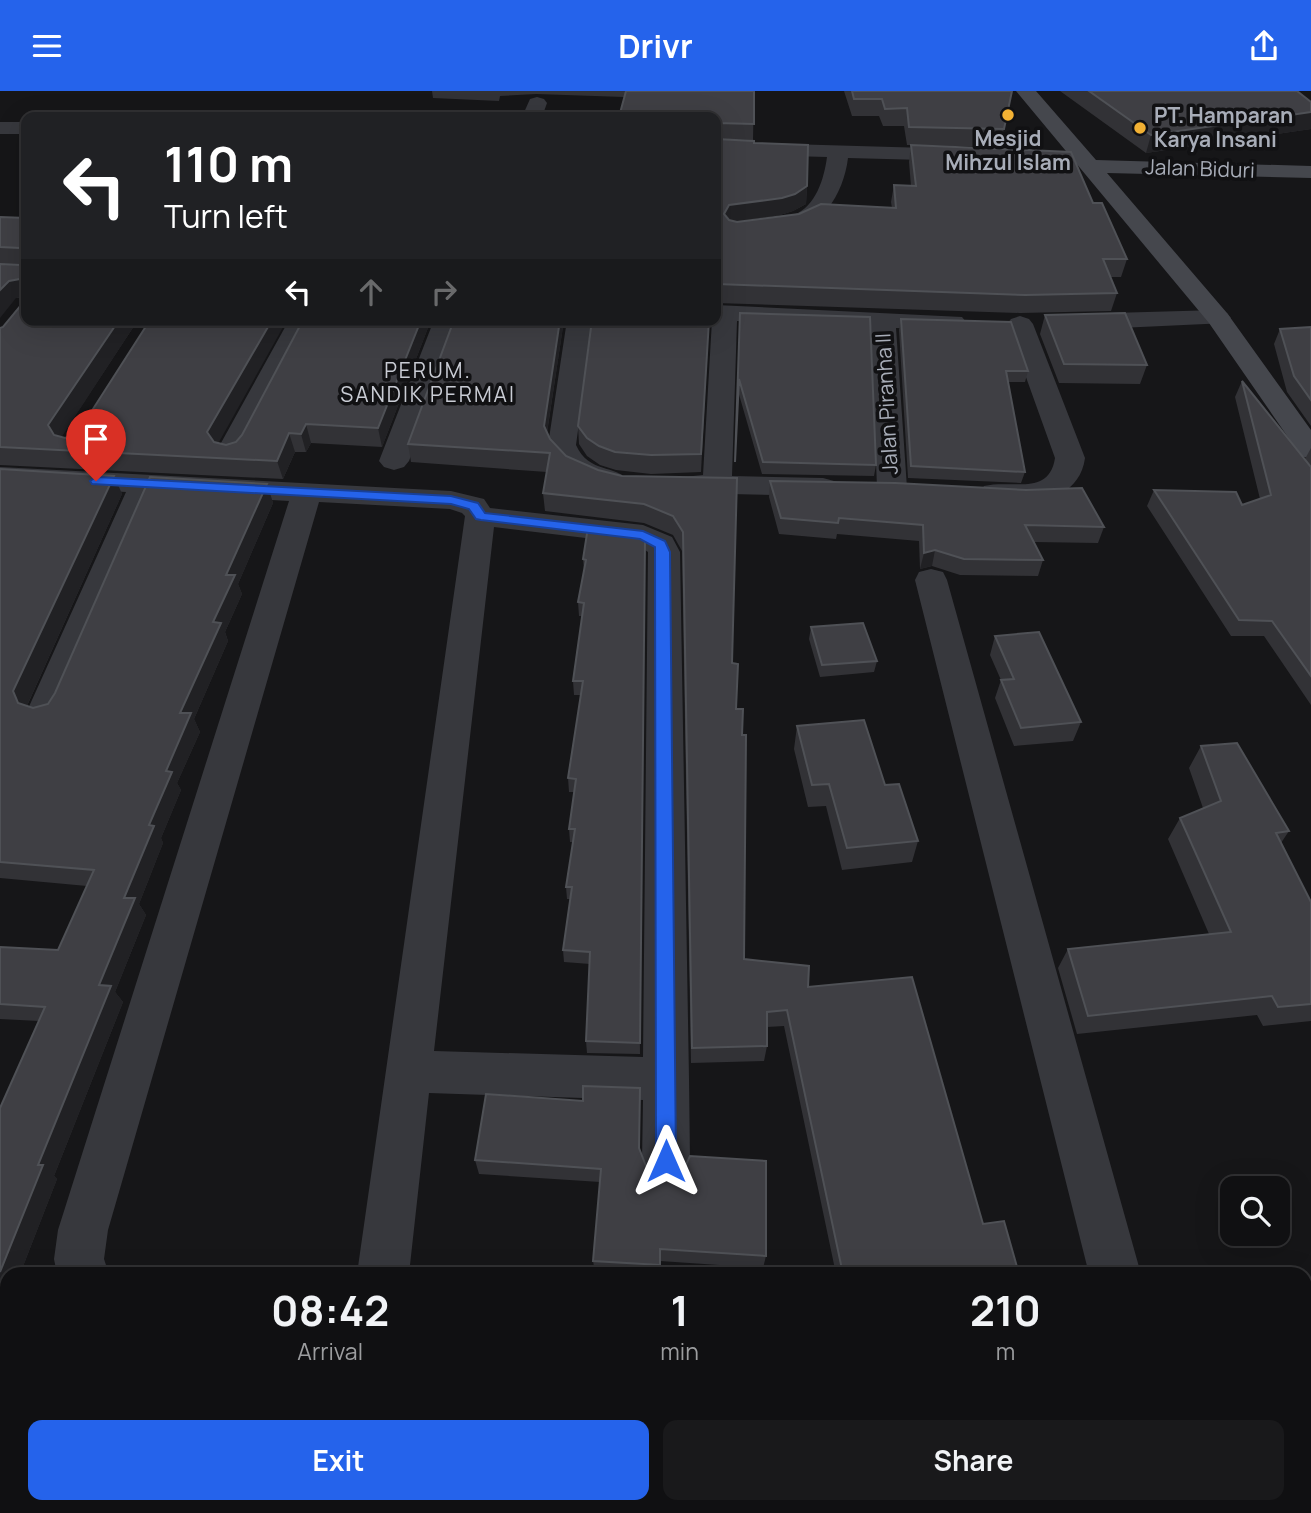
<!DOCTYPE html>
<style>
:root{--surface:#101012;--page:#19191b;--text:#f1f3f6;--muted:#9c9d9f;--line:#303032;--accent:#2563eb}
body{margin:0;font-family:Manrope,sans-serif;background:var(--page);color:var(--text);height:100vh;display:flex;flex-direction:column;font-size:26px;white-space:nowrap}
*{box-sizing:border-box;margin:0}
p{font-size:23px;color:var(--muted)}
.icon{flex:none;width:38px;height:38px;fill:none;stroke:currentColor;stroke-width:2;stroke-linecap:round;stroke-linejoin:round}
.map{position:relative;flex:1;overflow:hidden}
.sheet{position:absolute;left:0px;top:1176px;width:1312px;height:247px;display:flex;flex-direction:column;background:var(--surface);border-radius:21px 21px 0 0;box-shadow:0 7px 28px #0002,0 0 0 2px var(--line)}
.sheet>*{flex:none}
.guide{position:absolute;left:21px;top:21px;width:700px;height:214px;border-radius:14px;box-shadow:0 7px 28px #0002,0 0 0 2px var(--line);background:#202124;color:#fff;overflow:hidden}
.tools{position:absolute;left:1220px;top:1085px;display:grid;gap:14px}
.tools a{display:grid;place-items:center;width:70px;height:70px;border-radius:14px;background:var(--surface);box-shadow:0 7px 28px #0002,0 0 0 2px var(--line);font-size:35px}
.pin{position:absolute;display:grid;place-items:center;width:60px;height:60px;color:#fff;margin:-72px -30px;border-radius:50% 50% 50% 0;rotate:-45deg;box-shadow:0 0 7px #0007}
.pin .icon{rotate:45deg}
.me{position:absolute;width:77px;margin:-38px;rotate:0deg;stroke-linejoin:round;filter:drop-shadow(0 0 5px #0008)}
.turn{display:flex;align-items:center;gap:24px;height:147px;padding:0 28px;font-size:32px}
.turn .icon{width:91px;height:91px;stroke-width:2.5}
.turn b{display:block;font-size:49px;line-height:60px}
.lanes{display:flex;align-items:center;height:66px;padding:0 28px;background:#0003;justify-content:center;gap:35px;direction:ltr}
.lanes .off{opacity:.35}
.eta{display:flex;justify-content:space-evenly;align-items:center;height:119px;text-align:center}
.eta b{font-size:42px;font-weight:700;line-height:49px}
.action{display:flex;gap:14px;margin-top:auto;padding:14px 28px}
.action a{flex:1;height:80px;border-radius:14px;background:var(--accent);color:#fff;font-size:28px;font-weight:700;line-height:80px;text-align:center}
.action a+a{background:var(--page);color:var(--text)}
header{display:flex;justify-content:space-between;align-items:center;height:91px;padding:0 28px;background:var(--accent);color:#fff;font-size:32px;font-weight:700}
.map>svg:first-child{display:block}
</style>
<header><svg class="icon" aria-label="menu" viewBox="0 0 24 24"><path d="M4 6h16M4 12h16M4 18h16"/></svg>Drivr<svg class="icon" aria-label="share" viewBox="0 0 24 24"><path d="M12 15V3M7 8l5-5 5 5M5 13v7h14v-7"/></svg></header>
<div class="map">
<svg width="1311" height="1422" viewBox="0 0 1311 1422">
<rect width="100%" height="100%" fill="#161618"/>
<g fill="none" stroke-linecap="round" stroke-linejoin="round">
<!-- street -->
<path fill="#37383d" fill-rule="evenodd" d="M537,6L544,8L547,12L542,26H522L530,8Z
M0,31H26V43H0Z
M716,51L962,58L969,60L973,64L969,68L962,70L848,67C843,109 813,151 766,139L762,134L766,129C775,127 786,128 794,124C816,115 824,88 827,66L716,63Z
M716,214L962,226L966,231L962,236L953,239L896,237L907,397L903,403L892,406L881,403L877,397L871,236L737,230L732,385L823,387L834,390L838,396L834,402L823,405L684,402L673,399L669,393L673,387L703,384L712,229H716Z
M1218,219L1227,222L1231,227L1227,232L1076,239L1067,236L1063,231L1067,226L1076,223Z
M1020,225L1029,228L1033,233L1085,367C1079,413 1022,418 984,409L980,402L984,395C1012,388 1049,406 1055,367L1007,233L1011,228Z
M289,229H315L246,361L241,367L231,370L221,367L216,361Z
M434,229H460L409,370L404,376L394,379L384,376L379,370Z
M567,229H593L576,354C589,383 616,373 628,390L624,396L613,399L571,385L559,375L548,354Z
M0,376L451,400L484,408L490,417L643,434L672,446L680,461L689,988L690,1070L683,1087L666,1093L649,1087L642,1070L643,1009L429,1002L409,1183H357L465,425L462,422L450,418L319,411L108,1139L104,1168L109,1183H57L54,1168L58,1139L289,410L156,402L63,620L58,629L45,633L32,629L27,620L126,401L0,394ZM494,436L636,453L648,461L643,966L434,960Z
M931,478L943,481L947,489L1141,1183H1089L915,489L919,481Z
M318,1416H376L375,1422H317Z
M1148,1416H1206L1207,1422H1149Z"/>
<!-- secondary -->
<path fill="#45474d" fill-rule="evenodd" d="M1016,0H1036L1096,69L1311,75V87L1107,82L1227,222L1311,339V368L1301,365L1209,232Z"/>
</g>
<!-- wall -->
<path fill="#323236" d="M432,0H754L753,49L716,48L754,52L807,95L806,113L793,120L780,124L735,130L892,117L891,111L894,94L911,95L909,71L911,54L1093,112L1127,168L1121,186H1110L1117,202L1111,220L1020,222L716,212L624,6L536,3L500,5L499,10L433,7Z
M844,0H1012L1000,56L907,54L904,35H883L879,25H852Z
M1060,0H1297L1311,11V38L1146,62Z
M0,126L26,127V229H138L61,346L65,347L218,352L226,354L236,351L431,229L382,356L311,352L306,361H295L283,388L0,374V237L3,236L22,213V207H16L0,173Z
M740,222L876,374L874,385L762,383L738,300L735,382Z
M1045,224L1147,274L1140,293L1059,292L1040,243Z
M901,228L1028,280L1025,291H1008L1025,381L1021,392L908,387L899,239Z
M564,229L547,342L550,348L566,365L598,379L622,385L737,387L732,572L736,618L744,868L808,896L1019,1183H836L784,935L767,936V955L764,970L691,972L682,460L673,444L644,432L545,420L543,402L547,381L411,371L408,353Z
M709,229L701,381L651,383L616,379L600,374L587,365L579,353L578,335Z
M1311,236V335L1287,301L1274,253L1280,238Z
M1242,290L1305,368L1311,357V614L1264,545H1231L1147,415L1154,399L1242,414L1260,408L1235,306Z
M0,378L114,385L122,403L27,615L33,617L48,613L267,393L273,412L238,493L242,503L225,541L228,550L194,628L200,641L177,692L181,699L161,747L163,752L139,813L146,824L115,901L123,911L54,1085L57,1088L20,1183H7V1396H0V1017L39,930L0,928V856L58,859L87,795L0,787Z
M770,390L1104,436L1098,452L1034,451L1043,469L1038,485L960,484L932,475L920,478L919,450L837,443L836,448L779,443L769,406Z
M635,442L640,963L587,962L586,950L590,873L564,871L563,859L570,808H567L566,796L573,751H570L569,738L574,701H569L568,687L581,604H574L573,590L582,525H579L578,511L584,479L583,468Z
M811,536L877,570L874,581L820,586L809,548Z
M995,545L1081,631L1073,650L1014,655L995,607L1001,589L990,564Z
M797,635L885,694L918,750L912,771L842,779L826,715L808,716L794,658Z
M1201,655L1289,740L1281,752L1311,811V930L1263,935L1257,924L1077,943L1058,877L1068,858L1209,843L1168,748L1180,727L1203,717L1189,677Z
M640,997V1059L646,1075L766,1165L763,1177L660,1170V1183H616L595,1181L593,1170L600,1091L479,1083L475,1069L583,1010Z
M879,1416H1071L1072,1417L1162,1422H881Z"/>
<!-- shaded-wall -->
<path fill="#212124" d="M1311,21V38L1146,62L1151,44Z
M807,95L806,113L793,120L780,124L729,131L724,123L729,114Z
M20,188L26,206L16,207L0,227V199L9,190Z
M119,229H138L57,353L48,334Z
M272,229H287L214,360L207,341Z
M421,229H431L382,356L378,337Z
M560,229H564L545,354L544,335Z
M306,333L311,352L306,361L301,343Z
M289,342L295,361L283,388L277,370Z
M114,385L122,403L25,619L18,612L13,600Z
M267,393L273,412L238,493L242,503L225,541L228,550L194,628L200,641L177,692L181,699L161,747L163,752L139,813L146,824L115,901L123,911L54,1085L57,1088L20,1183H7V1210L0,1205V1181L99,894L124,807L149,734L166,680L180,622L213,531L226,484Z
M935,459L932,475L920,478L924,462Z"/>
<!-- building -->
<path fill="#3f3f44" stroke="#4f5156" stroke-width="2" d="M626,0H754V33L717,32L716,33V26H619Z
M852,0H1012L1004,38L909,36L907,17L885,18L882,8H854Z
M1089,0H1297L1311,11V21L1151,44Z
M716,48L754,50V52L808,54L807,95L795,103L782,107L729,114L724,123L729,129L737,131L799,123L821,113L896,117L894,94L916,95L911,54L1071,61L1093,112H1102L1127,168H1103L1117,202L1025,204L717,193L716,194Z
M0,126L26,127V229H119L48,334L54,344L65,347L77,343L150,229H272L207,341L214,351L226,354L236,351L242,344L303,229H421L378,337L306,333L301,343L289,342L277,370L0,356V237L3,236L22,213L20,188L9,190L0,199V173L20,174V157L0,156Z
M740,222L870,226L876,374L763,371L739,288L735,371Z
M1125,222L1147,274L1064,273L1045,224Z
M901,228L1011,231L1028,280H1006L1025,381L911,375Z
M454,229H560L544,335L550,348L566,365L598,379L622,385L737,387L732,572L738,573L736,618H743L742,644H746L744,868L809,875L808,896L912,886L983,1133L1004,1130L1019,1183H843L787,919L767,921V955L692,957L683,441L673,425L644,413L543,402L550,362L408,353Z
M592,229H709L701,363L651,364L615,361L599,355L587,347L578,335Z
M1311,236V309L1294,285L1280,238Z
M1242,290L1311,376V585L1272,530L1239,529L1154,399L1236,401L1242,414L1271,404Z
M0,378L114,385L13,600L18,612L33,617L48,613L55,602L150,386L267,393L226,484H235L213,531L221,532L180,622H191L166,680L172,681L149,734L154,735L124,807H135L99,894L111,895L38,1074H43L0,1181V1017L45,916L0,913V856L58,859L94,779L0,771Z
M770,390L895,392L1026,399L1082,397L1104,436L1025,434L1043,469L964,468L935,459L924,462L923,434L839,427L838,432L781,427Z
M588,436L635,442L645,449L640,952L586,950L590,861L563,859L572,796H566L575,738H569L576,688L568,687L583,590H573L584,512L578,511L586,469L583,468Z
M863,532L877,570L822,574L811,536Z
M1039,541L1081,631L1021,637L1001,589L1014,588L995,545Z
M864,629L885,694L899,693L918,750L847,757L829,693L812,694L797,635Z
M1237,652L1289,740L1276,742L1311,811V913L1278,916L1272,905L1088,925L1068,858L1231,841L1180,727L1221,710L1201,655Z
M583,995L640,997L639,1057L646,1075L665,1082L685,1076L690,1065L766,1070V1165L660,1158V1174L593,1170L601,1078L475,1069L486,1003L583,1010Z
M0,1201L7,1202V1389H0Z
M675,1416H795V1422H675Z
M887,1416H1071L1072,1417L1081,1416H1160L1162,1422H889Z"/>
<!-- route -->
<path fill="#2563eb" stroke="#184099" stroke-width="2" d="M96,386L451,405L478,412L485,422L643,440L665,450L670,461L676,1070L673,1077L666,1080L659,1077L656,1070L655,456L640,448L481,429L476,428L469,418L451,413L92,393L90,390Z"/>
<!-- markers -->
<g fill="#f2b134" stroke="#111113" stroke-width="2.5">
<circle cx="1008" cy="24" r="7"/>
<circle cx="1140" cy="37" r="7"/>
</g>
<g text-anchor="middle" stroke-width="7" stroke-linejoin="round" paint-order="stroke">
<!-- far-poi labels -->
<g font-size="21" font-weight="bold" fill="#a8adb8" stroke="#111113" text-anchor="start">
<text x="1154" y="32">PT. Hamparan<tspan x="1154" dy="24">Karya Insani</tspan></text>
<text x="1008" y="55" text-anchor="middle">Mesjid<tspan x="1008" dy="24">Mihzul Islam</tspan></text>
</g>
<!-- far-street labels -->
<g font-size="21" fill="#a8adb8" stroke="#111113">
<text transform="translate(1200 78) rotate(2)" y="7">Jalan Biduri</text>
<text transform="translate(887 313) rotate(-93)" y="7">Jalan Piranha II</text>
</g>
<!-- far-neighbourhood labels -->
<g font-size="21" letter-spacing="2" fill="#c9ccd4" stroke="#111113">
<text x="428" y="287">PERUM.<tspan x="428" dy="24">SANDIK PERMAI</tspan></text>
</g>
</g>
</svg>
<div class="tools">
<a><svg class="icon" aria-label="search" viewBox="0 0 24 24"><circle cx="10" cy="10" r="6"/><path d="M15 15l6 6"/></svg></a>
</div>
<div class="pin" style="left:96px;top:390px;background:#d93025"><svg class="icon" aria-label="arrive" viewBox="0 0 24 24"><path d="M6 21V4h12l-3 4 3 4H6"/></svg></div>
<svg class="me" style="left:666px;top:1070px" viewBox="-20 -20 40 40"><path d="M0-17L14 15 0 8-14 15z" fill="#2563eb" stroke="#fff" stroke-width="4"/></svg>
<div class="guide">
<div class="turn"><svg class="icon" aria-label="left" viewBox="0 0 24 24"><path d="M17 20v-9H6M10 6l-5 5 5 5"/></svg><div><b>110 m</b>Turn left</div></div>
<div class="lanes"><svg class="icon" aria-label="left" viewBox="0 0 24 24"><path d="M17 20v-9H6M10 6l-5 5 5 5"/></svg><svg class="icon off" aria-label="ahead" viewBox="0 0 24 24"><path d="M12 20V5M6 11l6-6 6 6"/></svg><svg class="icon off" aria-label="right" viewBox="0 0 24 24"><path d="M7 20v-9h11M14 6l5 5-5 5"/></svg></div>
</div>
<section class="sheet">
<div class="eta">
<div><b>08:42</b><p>Arrival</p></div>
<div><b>1</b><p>min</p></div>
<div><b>210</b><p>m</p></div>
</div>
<div class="action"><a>Exit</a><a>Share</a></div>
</section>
</div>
